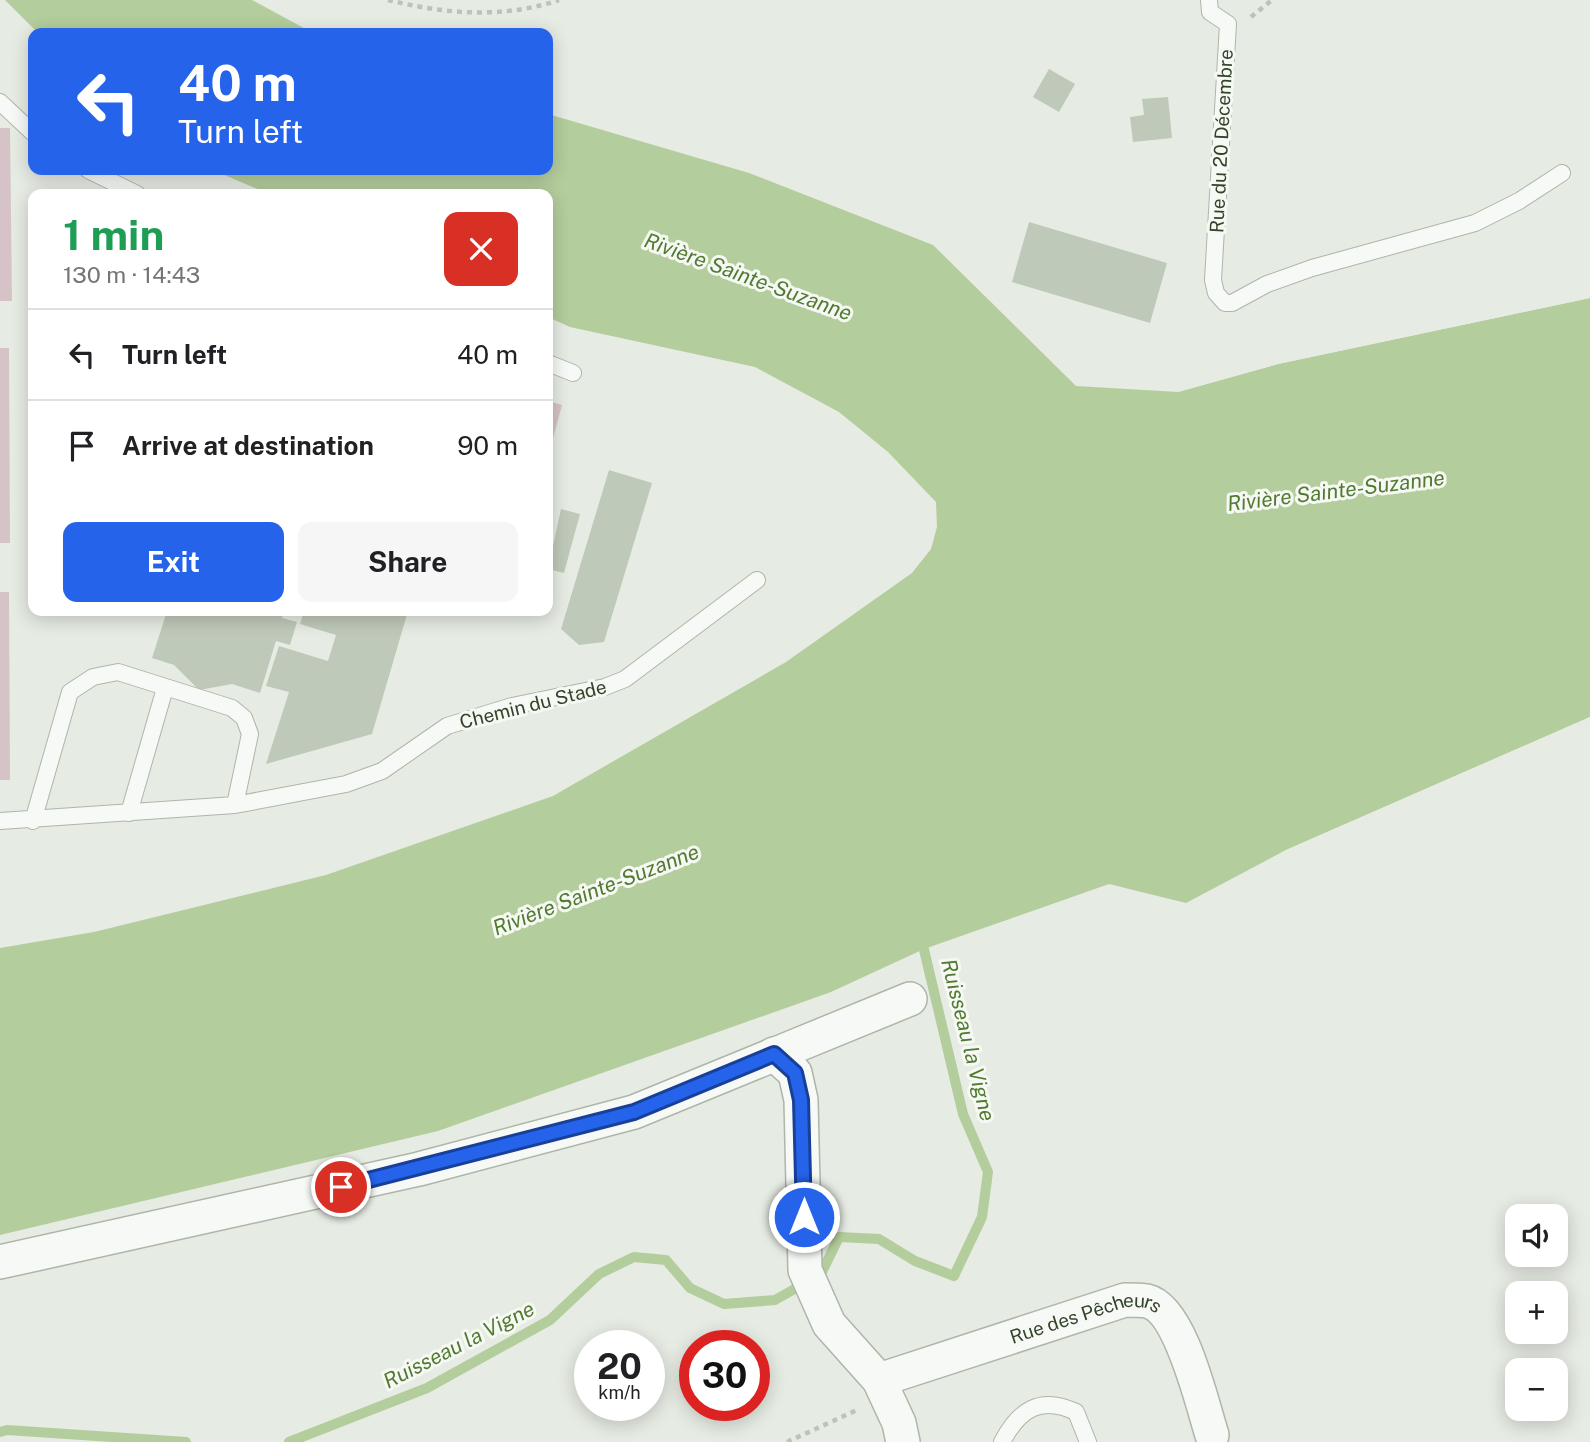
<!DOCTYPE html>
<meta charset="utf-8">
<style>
:root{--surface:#fff;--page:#f6f6f6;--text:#202124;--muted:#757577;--line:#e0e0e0;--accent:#2563eb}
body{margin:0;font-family:"Public Sans",sans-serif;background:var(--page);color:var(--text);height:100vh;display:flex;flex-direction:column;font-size:26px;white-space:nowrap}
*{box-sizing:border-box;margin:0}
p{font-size:23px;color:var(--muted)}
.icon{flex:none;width:38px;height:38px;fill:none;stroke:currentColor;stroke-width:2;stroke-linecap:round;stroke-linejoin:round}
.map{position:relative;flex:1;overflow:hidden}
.side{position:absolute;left:28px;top:189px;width:525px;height:427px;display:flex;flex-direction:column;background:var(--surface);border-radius:14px;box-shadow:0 4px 18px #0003}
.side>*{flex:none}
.top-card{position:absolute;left:28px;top:28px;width:525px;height:147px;border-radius:14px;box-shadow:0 4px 18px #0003;background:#2563eb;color:#fff;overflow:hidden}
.fabs{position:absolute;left:1505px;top:1204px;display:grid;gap:14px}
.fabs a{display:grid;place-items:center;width:63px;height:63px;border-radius:14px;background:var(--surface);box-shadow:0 4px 18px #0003;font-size:35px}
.speed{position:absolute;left:574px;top:1330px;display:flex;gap:14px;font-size:35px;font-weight:700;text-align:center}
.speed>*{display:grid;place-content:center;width:91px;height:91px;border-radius:50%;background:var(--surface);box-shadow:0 4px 18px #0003;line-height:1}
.speed small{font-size:18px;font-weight:400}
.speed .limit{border:10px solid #d22;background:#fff;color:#111}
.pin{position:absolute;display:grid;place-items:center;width:60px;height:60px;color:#fff;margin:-30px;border:4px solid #fff;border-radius:50%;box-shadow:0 2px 7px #0007}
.me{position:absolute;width:77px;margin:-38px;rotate:0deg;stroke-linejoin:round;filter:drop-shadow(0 0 5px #0008)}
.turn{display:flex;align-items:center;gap:24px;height:147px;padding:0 35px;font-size:32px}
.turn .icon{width:91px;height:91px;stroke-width:2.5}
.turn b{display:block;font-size:49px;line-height:60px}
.round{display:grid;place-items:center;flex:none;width:74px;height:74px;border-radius:14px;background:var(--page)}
.overview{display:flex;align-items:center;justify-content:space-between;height:119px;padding:0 35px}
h1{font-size:42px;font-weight:700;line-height:52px;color:#1e9e55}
.action{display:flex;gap:14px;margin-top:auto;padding:14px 35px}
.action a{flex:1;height:80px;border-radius:14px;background:var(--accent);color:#fff;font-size:28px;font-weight:700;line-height:80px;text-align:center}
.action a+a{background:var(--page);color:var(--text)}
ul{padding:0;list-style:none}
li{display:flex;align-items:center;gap:21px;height:91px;padding:0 35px;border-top:2px solid var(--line)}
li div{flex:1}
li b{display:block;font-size:26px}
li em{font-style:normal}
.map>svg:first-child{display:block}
</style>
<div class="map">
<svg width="1590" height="1442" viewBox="0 0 1590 1442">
<rect width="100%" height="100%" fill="#e6ebe3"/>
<!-- green -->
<path fill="#d6c3c8" d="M0,128H10L12,301H0Z
M0,348H9L10,543H0Z
M548,401L562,405L548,457Z
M9,592L10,780H0V592Z"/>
<!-- water -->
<path fill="#b4cd9c" d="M5,0H252L313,33H38Z
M548,114L749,173L933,245L1076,386L1178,392L1278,364L1590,298V717L1286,850L1186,903L1109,884L924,949L831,992L438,1131L0,1235V948L94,932L326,875L553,796L786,662L912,573L931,549L937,527L936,502L888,452L839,412L755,367L570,327L548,317V194H269L213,170H548Z"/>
<!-- pier -->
<path fill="#e6ebe3" d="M1590,295V298L1278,364L1178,392L1180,388L1277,361Z
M1590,717V720L1288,853L1184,907L1286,850Z"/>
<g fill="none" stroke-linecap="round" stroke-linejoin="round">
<!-- stream -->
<path stroke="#b4cd9c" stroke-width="10" d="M0,1432L7,1430L186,1442
M289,1442L427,1388L550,1320L599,1274L634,1257L666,1260L690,1288L724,1304L775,1300L821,1274L839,1237L879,1239L915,1261L954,1276L982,1217L988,1172L963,1114L921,937"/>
</g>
<!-- building -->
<path fill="#bfc9b9" d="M1049,69L1075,84L1059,112L1033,97Z
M1168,97L1172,138L1133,142L1130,117L1144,115L1142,99Z
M1029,222L1167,263L1150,323L1012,282Z
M609,470L652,483L604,642L579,645L561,629Z
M561,509L580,514L564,573L548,569Z
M167,611H284L282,618L297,622L290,645L276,641L260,693L232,684L199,690L174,665L152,658Z
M304,611H408L372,734L266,764L289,692L266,686L279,646L328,661L336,635L300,624Z"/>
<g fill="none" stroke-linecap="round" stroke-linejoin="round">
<!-- service casing -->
<g stroke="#adb6a8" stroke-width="18">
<path id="service" d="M1209,0L1210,12L1228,24L1213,280L1216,293L1225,303H1232L1267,284L1312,268L1475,223L1519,201L1562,173
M0,102L33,133
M88,170L137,194
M548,363L573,373
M129,813L165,688
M0,821L235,805L346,784L382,771L447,726L512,706L605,687L625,679L757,580
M33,821L70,692L93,677L118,672L232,708L244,718L250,734L235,805
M1002,1442C1019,1410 1040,1395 1076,1412L1088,1442"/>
</g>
<!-- minor casing -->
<g stroke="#adb6a8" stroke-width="36">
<g id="minor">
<path d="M774,1054L795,1073L801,1100L805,1270L829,1324L879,1380L899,1423L903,1442"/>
<path d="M0,1262L419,1169L634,1112L910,999"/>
<path id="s1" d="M879,1380L1125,1300C1132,1300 1141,1300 1147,1301C1181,1309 1202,1404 1212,1435"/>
</g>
</g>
<!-- path -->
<path stroke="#bcc3b9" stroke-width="4.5" stroke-dasharray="5 5" stroke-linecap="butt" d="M388,0C445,14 503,19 559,0
M1251,17L1272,0
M787,1442L857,1410"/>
<!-- service -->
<use href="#service" stroke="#f7f9f6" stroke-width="16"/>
<!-- minor -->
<use href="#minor" stroke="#f7f9f6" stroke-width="33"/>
</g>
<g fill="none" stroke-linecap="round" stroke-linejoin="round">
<!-- route casing -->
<g stroke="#184099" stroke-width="18">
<path id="route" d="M341,1187L634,1112L774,1054L795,1073L801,1100L804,1217"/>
</g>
<!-- route -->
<use href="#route" stroke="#2563eb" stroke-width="12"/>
</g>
<g text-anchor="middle" stroke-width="6" stroke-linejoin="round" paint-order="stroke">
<!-- street labels -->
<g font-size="19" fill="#33442a" stroke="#f5f8f3">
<text transform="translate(1221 141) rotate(-87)" y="7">Rue du 20 Décembre</text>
<text transform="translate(533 704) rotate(-14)" y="7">Chemin du Stade</text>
<text dy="7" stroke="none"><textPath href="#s1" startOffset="217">Rue des Pêcheurs</textPath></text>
</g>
<!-- water labels -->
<g font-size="21" font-style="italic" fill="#527a31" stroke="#f5f8f3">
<text transform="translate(748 277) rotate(20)" y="7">Rivière Sainte-Suzanne</text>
<text transform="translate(1336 491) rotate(-7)" y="7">Rivière Sainte-Suzanne</text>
<text transform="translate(596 890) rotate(-21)" y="7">Rivière Sainte-Suzanne</text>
<text transform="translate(968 1040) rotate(76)" y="7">Ruisseau la Vigne</text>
<text transform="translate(459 1345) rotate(-27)" y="7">Ruisseau la Vigne</text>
</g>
</g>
</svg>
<div class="fabs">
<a><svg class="icon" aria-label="sound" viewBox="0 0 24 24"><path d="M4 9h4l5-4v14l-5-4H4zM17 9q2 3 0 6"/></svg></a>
<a>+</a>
<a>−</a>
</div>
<div class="speed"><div>20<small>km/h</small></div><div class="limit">30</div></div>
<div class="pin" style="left:341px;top:1187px;background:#d93025"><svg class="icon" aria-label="arrive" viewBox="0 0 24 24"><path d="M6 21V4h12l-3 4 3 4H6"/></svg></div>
<svg class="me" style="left:804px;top:1217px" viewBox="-20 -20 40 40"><circle r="17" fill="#2563eb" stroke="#fff" stroke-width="3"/><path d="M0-11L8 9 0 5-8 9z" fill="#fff"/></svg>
<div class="top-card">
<div class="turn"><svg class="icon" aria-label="left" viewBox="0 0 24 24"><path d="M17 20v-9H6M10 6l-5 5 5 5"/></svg><div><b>40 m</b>Turn left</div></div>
</div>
<section class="side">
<div class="overview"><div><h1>1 min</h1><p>130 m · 14:43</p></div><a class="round" style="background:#d93025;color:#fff"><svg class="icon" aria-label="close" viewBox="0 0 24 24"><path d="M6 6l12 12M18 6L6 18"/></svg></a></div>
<ul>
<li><svg class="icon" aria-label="left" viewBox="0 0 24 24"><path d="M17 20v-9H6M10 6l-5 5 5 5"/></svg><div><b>Turn left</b></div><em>40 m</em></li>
<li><svg class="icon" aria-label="arrive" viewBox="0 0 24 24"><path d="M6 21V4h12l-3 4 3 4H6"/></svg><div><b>Arrive at destination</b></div><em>90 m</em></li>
</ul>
<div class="action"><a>Exit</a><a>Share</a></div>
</section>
</div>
